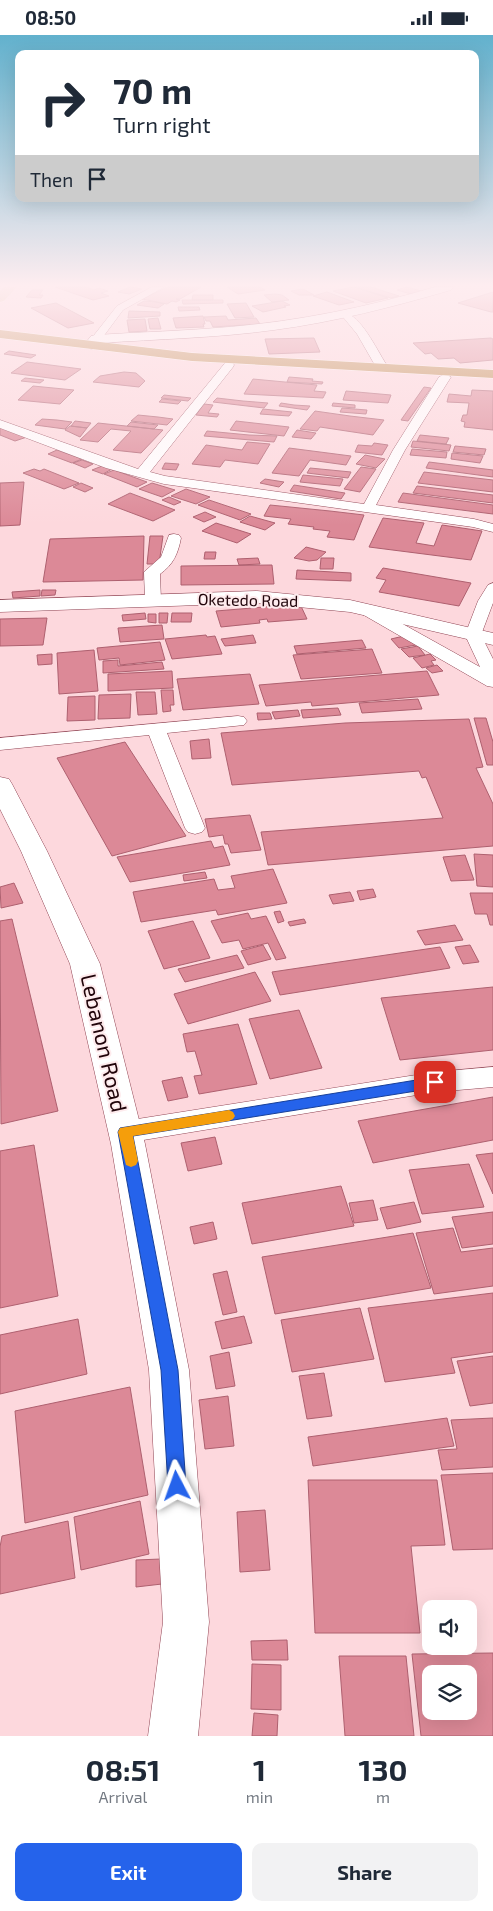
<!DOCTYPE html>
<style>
:root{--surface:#fff;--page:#f2f2f3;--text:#1f2937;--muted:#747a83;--accent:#2563eb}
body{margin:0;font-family:"Exo 2",sans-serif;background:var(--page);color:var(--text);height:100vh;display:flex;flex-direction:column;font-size:19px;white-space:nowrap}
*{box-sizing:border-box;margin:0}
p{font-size:16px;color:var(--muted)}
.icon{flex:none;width:28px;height:28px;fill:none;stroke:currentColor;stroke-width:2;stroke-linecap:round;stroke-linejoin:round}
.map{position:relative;height:1701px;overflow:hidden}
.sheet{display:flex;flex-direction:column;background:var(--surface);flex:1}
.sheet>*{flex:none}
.banner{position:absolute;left:15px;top:15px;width:464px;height:152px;border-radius:10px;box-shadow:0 5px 20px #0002;background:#fff;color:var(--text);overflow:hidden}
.fabs{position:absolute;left:422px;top:1565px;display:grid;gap:10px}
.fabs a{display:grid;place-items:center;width:55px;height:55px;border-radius:10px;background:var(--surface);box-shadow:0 5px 20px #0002;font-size:25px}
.pin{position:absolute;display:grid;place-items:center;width:42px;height:42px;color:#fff;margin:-21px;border-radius:10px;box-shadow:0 2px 8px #0006}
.me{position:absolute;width:55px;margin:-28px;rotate:356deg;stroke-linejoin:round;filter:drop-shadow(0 0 4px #0008)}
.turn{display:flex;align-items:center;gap:18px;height:105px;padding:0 15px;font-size:22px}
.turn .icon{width:65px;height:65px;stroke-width:2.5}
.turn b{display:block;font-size:35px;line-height:42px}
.then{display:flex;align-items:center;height:48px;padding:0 15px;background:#0003;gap:10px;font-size:19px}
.eta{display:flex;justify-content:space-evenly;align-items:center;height:85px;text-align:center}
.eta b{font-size:30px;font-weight:700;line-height:35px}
.cta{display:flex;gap:10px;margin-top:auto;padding:10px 15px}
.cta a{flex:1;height:58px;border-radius:10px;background:var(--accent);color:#fff;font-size:20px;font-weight:700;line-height:58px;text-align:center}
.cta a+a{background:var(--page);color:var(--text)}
.status{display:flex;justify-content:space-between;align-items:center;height:35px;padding:0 25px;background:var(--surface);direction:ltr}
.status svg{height:14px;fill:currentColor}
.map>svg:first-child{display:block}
</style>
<div class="status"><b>08:50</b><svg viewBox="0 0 49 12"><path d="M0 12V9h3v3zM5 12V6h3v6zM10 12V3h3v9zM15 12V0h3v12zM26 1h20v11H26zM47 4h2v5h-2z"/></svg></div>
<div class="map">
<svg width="493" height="1701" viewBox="0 0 493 1701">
<rect width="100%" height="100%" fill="#fdd8dd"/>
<!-- building -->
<path fill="#dc8997" stroke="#ae606f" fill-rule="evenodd" d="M55,252H86L94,255L99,253L108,256L101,258L109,261L93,265Z
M130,252L142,254L129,259L118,257Z
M168,252H201L180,264H176L180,265L176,267L172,266L167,269L142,264Z
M227,252H260L265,255L238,259Z
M354,252L388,263L366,268L333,256Z
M355,252H371L399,261L391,263Z
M407,252L421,256L411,259L397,255Z
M303,254L314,260H299L291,256Z
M32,255H43L39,260H43L41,263L26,262Z
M327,257L354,267L339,270L313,261Z
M493,257V277H491L458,268Z
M275,259L282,260L289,265L272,267L264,260Z
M193,260H213V265H192Z
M182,265H223V268L183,269Z
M144,266L156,267L164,269L158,273L137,270Z
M282,266L290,270L284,271L286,272L263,277L252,271Z
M56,268L94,288L68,293L31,273Z
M246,268L254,282L235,283L227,269Z
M178,272H199L200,275L179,276Z
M129,276L160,277V281L128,283Z
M203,281L205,289H203L204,292L176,293L173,283Z
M226,281L228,285L256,283L260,289L213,292L210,286H206L204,282Z
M158,283L161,294H150L148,284Z
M145,284L147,296L129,297L127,285Z
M314,303L320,317L269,319L265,304Z
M491,303L493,304V325L460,328L454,323L438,324L431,318L425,319L413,308Z
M9,316L36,320L31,323L4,319Z
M27,327L81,334L65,345L11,338Z
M124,337L136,338L145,346L139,352L93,347L100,341Z
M289,342L313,344L312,346L323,347L322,349L287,347Z
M25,343L44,345L40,348L21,346Z
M253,344L317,350L314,356L326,357L323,363L244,359Z
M33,351L74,355L60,369L18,365Z
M424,352L431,353L408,386L401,385Z
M472,355L493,356V395L464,392L465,387L461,386L463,380H467L469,368L447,367L449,359L471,361Z
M346,356L391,360L388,368L343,365Z
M164,360L191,363L188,366L161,363Z
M217,363L243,366L268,368L264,373L213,367Z
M162,364H163L181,366L178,369L159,367Z
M281,368L294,370L310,371L307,375L279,371Z
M333,368L355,370V373L332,371Z
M204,369L213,370L208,378L219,379L217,382L196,380Z
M342,373L367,375L366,379L340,377Z
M263,374L292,377L289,381L260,379Z
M315,376L350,381L384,385L373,400L320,392L317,396L300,394Z
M138,380L158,382L173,384L167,390L131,386Z
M42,384L57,385L72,387L65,394L35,390Z
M75,386L91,388L87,393L71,391Z
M236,386L289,392L284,401L230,395Z
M131,387L158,390L154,394L127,391Z
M98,388L163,395L141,418L113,415L131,396L111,394L98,407L80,405Z
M0,391L27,402L15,406L0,400Z
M70,391L87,393L80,402L65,395Z
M297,395L316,398L311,404L292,402Z
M207,396L249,400L277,401L274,407L204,401Z
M420,400L449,403L446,409L417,406Z
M413,406L451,410L449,416L411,412Z
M247,407L270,409L258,429L225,425L220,432L192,429L206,410L242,415Z
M374,408L388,410L382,420L355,417L358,410L372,411Z
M455,411L486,414L484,420L453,417Z
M289,413L351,421L346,430L310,425L299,441L272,438Z
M412,414L447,417L446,423L410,420Z
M57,415L82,424L72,428L48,419Z
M452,418L483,421L480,428L451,424Z
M365,420L385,424L376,433L356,429Z
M82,425L93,429L85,433L73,428Z
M429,427L493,435V442L426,433Z
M165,428L179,429L176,435L162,434Z
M102,431L112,434L103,439L92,435Z
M361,432L376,434L360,457L344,454Z
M310,433L351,437L348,443L307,438Z
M34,434L40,436L44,434L79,448L64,454L23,438Z
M114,435L147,447L137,452L104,439Z
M424,437L493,445V457L418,448Z
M303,440L343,444L340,451L300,447Z
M265,444L284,447L279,452L260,448Z
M24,447L20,490L0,491V448Z
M81,448L93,453L85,457L73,452Z
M152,448L175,455L162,462L139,454Z
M294,450L345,458L341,464L290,456Z
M417,451L493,460V468L413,458Z
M186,454L210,462L196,469L171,461Z
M130,458L175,475L153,486L108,469Z
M403,458L493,470V479L398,467Z
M169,462L181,467L174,470L162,465Z
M209,465L251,479L240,485L198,470Z
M270,470L330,476L364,480L354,505L327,502L330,496L313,494L314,492L288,489L291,484L264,481Z
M205,477L216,482L204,487L193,482Z
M250,481L275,488L265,495L240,487Z
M383,483L424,488L416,508L434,511L442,490L482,496L471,525L369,512Z
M216,488L232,493L251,499L237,508L202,496Z
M144,501L143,545L43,547L50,504Z
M150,501H163L159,529H147Z
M306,512L326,517L317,525L309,526L294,523Z
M205,517H216L215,524H204Z
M258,523L260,529L239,530L237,524Z
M321,523H334L333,534H320Z
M272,530L274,549L181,550V531Z
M383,533L471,548L459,571L379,557L386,545L376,543Z
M297,535L351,538V546L296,544Z
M40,555V561L13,563L12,557Z
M42,555H56L55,560L41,561Z
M300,569L307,584L268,587L267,584L259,585L260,588L221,592L216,576Z
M145,578L146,584L123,586L122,580Z
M159,578H168L167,588H159Z
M172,578H192L191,587H171Z
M148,579H156V588L148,587Z
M47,583L43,610L0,611V584Z
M162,590L164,604L120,607L118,593Z
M206,600L207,602L215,601L222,619L172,624L165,604Z
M253,600L256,608L225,611L221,604Z
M408,600L416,610L399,613L391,604Z
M362,605L366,613L297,619L294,611Z
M160,607L165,625L120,630L119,623L99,625L97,613Z
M418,611L425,620L409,622L401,614Z
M372,614L382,638L301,644L293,620Z
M94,615L98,656L59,659L57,618Z
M52,619V629L38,630L37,620Z
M430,619L436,625L431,626L434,630L422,633L413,623Z
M118,625V631L162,627L164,634L103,638V626Z
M437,630L443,636L432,638L426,633Z
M172,636L173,653L108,656V639Z
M427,636L439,660L312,671L311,667L266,671L259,650Z
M250,639L259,669L183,675L177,644Z
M161,655H173L174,670H170L171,676L163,677Z
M136,657H155L157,679L138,680Z
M131,659L130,683L98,684L99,660Z
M95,661V685L67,686L68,662Z
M418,664L422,674L362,678L359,668Z
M338,673L341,680L303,683L301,675Z
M298,675L300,681L275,684L272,677Z
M257,678H270L272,684L258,685Z
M474,683H486L493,707V730H487Z
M469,684L483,732L476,733L493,769V811L268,830L261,797L443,783L426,742L422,743L419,736L232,750L221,698L345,688Z
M209,704L211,723L192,724L190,706Z
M125,707L186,801L112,821L57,723Z
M250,780L261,815L231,818L228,809H225L223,800L209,802L205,784Z
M211,806L214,813L223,811L230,830L130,847L117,822Z
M474,819L493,820V852L477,851Z
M465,820L474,845L451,846L443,822Z
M273,834L287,868L218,880L216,875L141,887L133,857L214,844L218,855L235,853L231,841Z
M205,837L207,843L184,846L183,840Z
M14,848L23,868L1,873L0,852Z
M373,854L376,862L360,865L357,856Z
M350,857L354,866L333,869L329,860Z
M470,858H493V890H490L487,879H475Z
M280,876L284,886L278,888L274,877Z
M248,878L251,884L266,881L286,923L276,925L268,908L243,914L239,905L222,908L211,886Z
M12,884L58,1076L1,1089L0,886Z
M304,884L306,888L290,891L288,887Z
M193,886L210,923L164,934L148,896Z
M455,890L463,905L425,910L417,896Z
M263,910L271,924L248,930L241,916Z
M470,910L479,927L463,929L455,912Z
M440,912L450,933L280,960L272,937Z
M237,920L244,933L185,947L178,934Z
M255,937L271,966L188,989L174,959Z
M493,952V1015L400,1025L381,963Z
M299,975L322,1033L270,1044L249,984Z
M238,989L257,1049L199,1059L194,1041L202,1040L195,1016L187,1017L183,999Z
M182,1042L188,1062L168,1066L162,1046Z
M493,1062V1105L373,1128L358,1086Z
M215,1102L222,1129L188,1136L181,1108Z
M34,1110L58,1261L0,1273V1116Z
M493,1118V1159L476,1120Z
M469,1129L484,1172L422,1179L409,1135Z
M341,1151L354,1191L252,1209L242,1168Z
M373,1165L378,1185L354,1188L349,1168Z
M414,1167L421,1187L387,1194L380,1173Z
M493,1177V1209L462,1213L452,1182Z
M213,1187L217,1204L194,1209L190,1192Z
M453,1193L461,1217L493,1213V1251L434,1259L416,1198Z
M413,1198L431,1253L275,1279L262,1222Z
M227,1236L237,1277L223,1280L213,1239Z
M493,1258V1317L451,1323L455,1338L385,1347L368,1273Z
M360,1273L374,1324L292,1337L281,1285Z
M244,1281L252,1308L222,1314L215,1287Z
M78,1284L87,1339L0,1359V1300Z
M229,1317L235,1351L216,1354L210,1321Z
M493,1321V1368L470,1371L457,1326Z
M324,1338L332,1381L307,1384L299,1341Z
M130,1352L148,1460L25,1488L15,1376Z
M228,1361L234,1411L205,1414L199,1365Z
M447,1383L454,1411L313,1431L308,1402Z
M493,1383V1432L442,1435L438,1415L457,1414L451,1385Z
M493,1438V1514L453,1515L441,1440Z
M308,1445H437L445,1510L411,1511L420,1598H315Z
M140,1466L149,1519L81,1535L74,1482Z
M265,1475L270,1535L240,1537L237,1477Z
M68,1486L75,1543L0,1559V1512L2,1501Z
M161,1524L162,1549L136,1552V1525Z
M287,1605L288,1625H252L251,1606Z
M493,1618V1701H421L412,1619ZM431,1639H469V1676H431Z
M339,1621H406L414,1701H345Z
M252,1629L281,1630V1675L251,1674Z
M254,1678L278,1680L277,1701H252Z"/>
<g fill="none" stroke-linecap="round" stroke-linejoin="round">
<!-- street casing -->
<g stroke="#904554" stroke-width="1">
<path id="street" d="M152,252H164L123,275L100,306H92L91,304L117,271Z
M348,279C363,284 379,319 388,332L386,334H378L376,332L357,299L343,282Z
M229,327L233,328L234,330L233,332L150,437L165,441L364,469L393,415L439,342L445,339L451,342L405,415L376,470L474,484L493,489V497L473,492L164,449L106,433L0,393V385L138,434L225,328Z
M174,499L179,500L181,503C178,519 173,530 160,539L161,566L159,569H147L145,566L144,537L161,522L169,500Z
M493,548V568L481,600L493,624V652L487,651L362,579L360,576L362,573H374L480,632L465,600L478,566L488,550Z
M238,681L244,682L247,686L244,690L167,698L205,793L202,797L195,799L188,797L185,793L149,700L0,715V703Z
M493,1032V1052L435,1057L125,1108L116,1104L112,1097L116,1090L125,1086L435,1037Z"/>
</g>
<!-- secondary casing -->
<g stroke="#904554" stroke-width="1">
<path id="secondary" d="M435,252H453L451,255C393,272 334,287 274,295C216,303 158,304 100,308L96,313L91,314L84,310L91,301L96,300C140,297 185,296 229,292C299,286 368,272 435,252Z
M257,556L350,565L493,598V610L350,577L257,568L0,577V565Z
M0,742L9,744L12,749L47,816L100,929L145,1109L189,1335L209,1587L198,1701H148L163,1587L149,1335L111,1109L70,929L21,816L0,774Z"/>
</g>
<!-- primary casing -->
<g stroke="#fff" stroke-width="1">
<path id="primary" d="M4,252H17L4,266L0,267V256Z"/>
</g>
<!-- highway casing -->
<g stroke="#fff" stroke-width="1">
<path id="highway" d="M0,295L192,318L493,335V343L192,326L0,303Z"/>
</g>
<!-- street -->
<use href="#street" fill="#fff" fill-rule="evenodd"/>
<!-- secondary -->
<use href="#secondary" fill="#fff" fill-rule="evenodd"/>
<!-- primary -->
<use href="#primary" fill="#d7b691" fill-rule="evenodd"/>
<!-- highway -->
<use href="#highway" fill="#bc8647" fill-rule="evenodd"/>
</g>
<!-- sky -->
<linearGradient id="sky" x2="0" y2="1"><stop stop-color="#62b1cd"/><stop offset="0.51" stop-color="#feedf0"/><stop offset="1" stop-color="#feedf0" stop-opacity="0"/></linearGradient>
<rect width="493" height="490" fill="url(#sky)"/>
<!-- route -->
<path fill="#2563eb" stroke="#184099" d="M435,1042L440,1044L441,1047L440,1051L435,1053L133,1101L178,1335L186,1451L183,1457L177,1460L171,1457L168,1451L161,1335L118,1097L120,1093Z"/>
<!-- slow -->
<path fill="#f59e0b" d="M229,1075L233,1077L235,1081L233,1084L229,1086L133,1101L138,1126L136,1130L131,1132L126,1130L118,1097L120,1093Z"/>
<g text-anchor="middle" stroke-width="4" stroke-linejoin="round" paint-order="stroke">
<!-- far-street labels -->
<g font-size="16" fill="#20040a" stroke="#feebed">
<text transform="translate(248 565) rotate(1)" y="6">Oketedo Road</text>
</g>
<!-- near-street labels -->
<g font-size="22" fill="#20040a" stroke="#feebed">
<text transform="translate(104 1008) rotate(77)" y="8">Lebanon Road</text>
</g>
</g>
</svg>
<div class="fabs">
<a><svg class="icon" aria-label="sound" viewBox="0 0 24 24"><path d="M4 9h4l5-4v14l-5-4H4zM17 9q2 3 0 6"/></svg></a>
<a><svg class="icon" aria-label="layers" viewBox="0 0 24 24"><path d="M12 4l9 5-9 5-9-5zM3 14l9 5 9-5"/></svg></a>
</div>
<div class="pin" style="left:435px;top:1047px;background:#d93025"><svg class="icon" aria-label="arrive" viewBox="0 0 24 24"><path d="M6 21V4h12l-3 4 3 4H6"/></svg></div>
<svg class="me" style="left:177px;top:1451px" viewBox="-20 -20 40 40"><path d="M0-17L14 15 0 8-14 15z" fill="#2563eb" stroke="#fff" stroke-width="4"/></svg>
<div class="banner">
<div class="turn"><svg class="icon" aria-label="right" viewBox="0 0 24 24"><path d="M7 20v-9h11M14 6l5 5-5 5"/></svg><div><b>70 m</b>Turn right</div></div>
<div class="then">Then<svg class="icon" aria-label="arrive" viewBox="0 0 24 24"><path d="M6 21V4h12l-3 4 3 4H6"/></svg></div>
</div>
</div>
<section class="sheet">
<div class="eta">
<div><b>08:51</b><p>Arrival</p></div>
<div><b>1</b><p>min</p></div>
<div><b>130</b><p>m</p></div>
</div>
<div class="cta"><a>Exit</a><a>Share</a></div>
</section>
